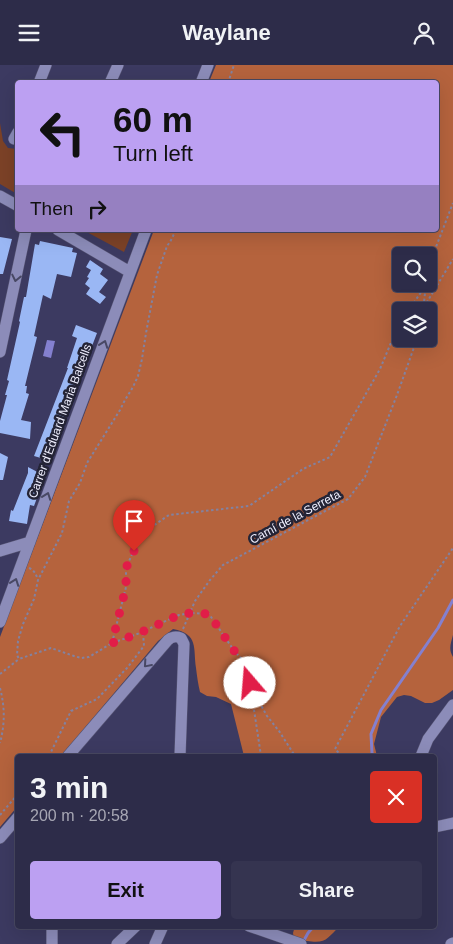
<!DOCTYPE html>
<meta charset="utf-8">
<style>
:root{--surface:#2d2c49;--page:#353450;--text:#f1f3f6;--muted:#a7a7b4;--line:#484861;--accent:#bca0f2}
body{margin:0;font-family:Helvetica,sans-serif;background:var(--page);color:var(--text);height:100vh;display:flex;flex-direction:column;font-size:19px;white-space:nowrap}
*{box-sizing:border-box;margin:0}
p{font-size:16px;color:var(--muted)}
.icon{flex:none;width:28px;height:28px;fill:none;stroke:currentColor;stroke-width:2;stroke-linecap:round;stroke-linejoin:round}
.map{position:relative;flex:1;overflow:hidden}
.sheet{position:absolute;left:15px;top:689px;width:422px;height:175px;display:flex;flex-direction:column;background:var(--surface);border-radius:5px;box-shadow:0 5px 20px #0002,0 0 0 1px var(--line)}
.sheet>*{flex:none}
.hud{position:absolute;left:15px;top:15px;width:424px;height:152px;border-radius:5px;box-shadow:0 5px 20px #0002,0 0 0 1px var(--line);background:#bca0f2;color:#111;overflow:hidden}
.fabs{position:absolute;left:392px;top:182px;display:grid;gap:10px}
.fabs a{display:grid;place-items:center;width:45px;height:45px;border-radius:5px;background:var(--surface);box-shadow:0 5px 20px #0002,0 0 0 1px var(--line);font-size:25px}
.pin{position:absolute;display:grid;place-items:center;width:42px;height:42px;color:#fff;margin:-51px -21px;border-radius:50% 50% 50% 0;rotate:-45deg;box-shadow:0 0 5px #0007}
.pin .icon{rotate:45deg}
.me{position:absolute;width:55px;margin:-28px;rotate:342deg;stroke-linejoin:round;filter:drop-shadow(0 0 4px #0008)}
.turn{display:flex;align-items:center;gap:18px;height:105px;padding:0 15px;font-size:22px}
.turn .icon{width:65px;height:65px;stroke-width:2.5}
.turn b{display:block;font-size:35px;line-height:42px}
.then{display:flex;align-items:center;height:48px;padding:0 15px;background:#0003;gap:10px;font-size:19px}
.round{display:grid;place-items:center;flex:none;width:52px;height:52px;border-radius:5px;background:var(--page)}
.summary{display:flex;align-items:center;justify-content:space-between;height:85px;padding:0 15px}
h1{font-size:30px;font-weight:700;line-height:38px}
.cta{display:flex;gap:10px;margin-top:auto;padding:10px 15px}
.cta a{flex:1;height:58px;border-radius:5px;background:var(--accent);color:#111;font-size:20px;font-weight:700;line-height:58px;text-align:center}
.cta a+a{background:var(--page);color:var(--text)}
header{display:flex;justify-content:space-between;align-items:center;height:65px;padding:0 15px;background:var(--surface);font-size:22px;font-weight:700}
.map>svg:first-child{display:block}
</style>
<header><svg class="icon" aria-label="menu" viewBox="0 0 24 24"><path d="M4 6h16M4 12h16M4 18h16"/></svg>Waylane<svg class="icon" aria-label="person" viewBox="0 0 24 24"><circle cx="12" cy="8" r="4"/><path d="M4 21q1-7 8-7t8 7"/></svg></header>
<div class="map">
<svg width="453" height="879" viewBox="0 0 453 879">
<rect width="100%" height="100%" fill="#3c3a61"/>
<!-- green -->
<path fill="#7c4227" d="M0,58L3,76L8,83L17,84V129L0,119Z
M83,165H133L124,187Z"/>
<!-- forest -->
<path fill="#b5633d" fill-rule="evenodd" d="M216,0H453V570C451,578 448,584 453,592V625L439,635L432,638H425L411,631L404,630L397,632L381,652L374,679L377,691H244L231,639L216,632L207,631L200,627C198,619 197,611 196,603C193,583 199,569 173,564L158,576L61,691H18L17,742L0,762V572L154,165H436V18L209,17ZM401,191H429V219H401ZM401,246H429V274H401Z
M295,861H340C327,873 327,879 307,876C302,875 299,875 294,873L293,868Z"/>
<!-- water -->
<path fill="#8480cf" d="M47,275L55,276L51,293L43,291Z"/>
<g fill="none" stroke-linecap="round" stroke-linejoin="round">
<!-- stream -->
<path stroke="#8480cf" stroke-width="3" d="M374,691L372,688L371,669L381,645L438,563L453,535
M303,877L308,868L314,861"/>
</g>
<!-- building -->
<path fill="#9ab7f4" d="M0,172L12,174L3,209H0Z
M40,176L73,183L72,187L77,188L71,212L57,209L51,234L43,230L34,271L37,272L25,321H27L26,328L29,329L21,355L31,357L30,374L0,368V356L7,330H5L9,316L7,315L20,257L19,256L24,232H26L35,179L39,180Z
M90,195L103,204L100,209L108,215L99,227L106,232L100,239L86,229L90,223L85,219L89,213L87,212L91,205L86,202Z
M76,260L97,268L60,365L61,366L51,396L34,391L68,303H67L77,273L72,271Z
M0,388L8,392L3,415H0Z
M28,402L45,411L34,441L30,440L27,459L9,456L11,445L13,446L28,408Z"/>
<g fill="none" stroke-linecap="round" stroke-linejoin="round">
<!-- minor casing -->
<g stroke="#585675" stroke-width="12">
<path id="minor" d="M39,18L46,0
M110,18L118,0
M201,18L208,0
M14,74L18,67
M0,131L18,141
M58,165L130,207
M0,287L26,165
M0,486L30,477
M0,557L146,165
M68,691L168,575C171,572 176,571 181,573L184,579L180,691
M421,691L428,674L453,640
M435,762L453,758
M0,773L18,752
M52,861V879
M249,861L301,879
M117,879L136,861
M155,879L163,861
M451,879L453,878"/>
</g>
<!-- path -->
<path stroke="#8382a0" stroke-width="2" stroke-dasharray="2.5 2.5" stroke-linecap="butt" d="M228,18L234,0
M176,165L170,177L167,181L157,210L146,268L142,294L138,311L133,322L125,335L120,345L87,398L80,418L69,436L62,468L38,515L34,534L23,559L18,576L17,590L19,594L51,583L74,591L81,593L89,592L112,578L135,570L179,550L190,548L209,549L235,587L247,599L255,621L257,633L267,651L279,666L295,691
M429,200L453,138
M424,242L453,194
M408,246L426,220
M423,246L426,219
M29,503C34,505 36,509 38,515
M183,564L195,536L210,515L223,500L348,434L365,412L397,330L417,274
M112,578L126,522V503L141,469L169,450L249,441L303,404L330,392L380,304L398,261L401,256
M248,605L261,691
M0,609L19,594
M0,623C5,642 5,659 0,678
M49,691L71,646L97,634L127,603L144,581L143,568
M342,691L335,684L400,561L453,483
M0,750L18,729"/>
<!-- minor -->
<use href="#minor" stroke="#8c8cb9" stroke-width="11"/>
</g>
<!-- one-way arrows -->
<defs><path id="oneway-chevron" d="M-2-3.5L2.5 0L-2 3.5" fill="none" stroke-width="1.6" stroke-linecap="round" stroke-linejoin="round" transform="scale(1.25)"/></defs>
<g stroke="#484864">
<use href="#oneway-chevron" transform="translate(16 213) rotate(102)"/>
<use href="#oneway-chevron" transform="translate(104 279) rotate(-70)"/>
<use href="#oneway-chevron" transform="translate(47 431) rotate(-70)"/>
<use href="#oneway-chevron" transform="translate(15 517) rotate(-70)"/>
<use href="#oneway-chevron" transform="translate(147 599) rotate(131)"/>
</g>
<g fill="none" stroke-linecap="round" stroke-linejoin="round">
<!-- route -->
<path stroke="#e11d48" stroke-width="9" stroke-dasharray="0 16.2" d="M134,486L126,503V522L112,578L135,570L179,550L190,548L209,549L235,587L247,599L250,618"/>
</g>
<g text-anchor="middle" stroke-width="5" stroke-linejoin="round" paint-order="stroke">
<!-- street labels -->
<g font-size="12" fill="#f0f0ff" stroke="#242436">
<text transform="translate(60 356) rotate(-70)" y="4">Carrer d'Eduard Maria Balcells</text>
<text transform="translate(295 452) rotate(-28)" y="4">Camí de la Serreta</text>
</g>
</g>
</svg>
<div class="fabs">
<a><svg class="icon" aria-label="search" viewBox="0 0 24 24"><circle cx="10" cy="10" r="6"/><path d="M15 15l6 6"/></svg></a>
<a><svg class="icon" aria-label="layers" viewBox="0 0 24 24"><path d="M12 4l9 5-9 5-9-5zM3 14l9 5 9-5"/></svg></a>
</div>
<div class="pin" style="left:134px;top:486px;background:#d93025"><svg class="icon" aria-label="arrive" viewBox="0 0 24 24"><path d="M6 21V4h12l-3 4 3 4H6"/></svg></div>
<svg class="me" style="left:250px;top:618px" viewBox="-20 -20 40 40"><circle r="19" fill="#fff"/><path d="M0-13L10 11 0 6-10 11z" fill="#e11d48"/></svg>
<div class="hud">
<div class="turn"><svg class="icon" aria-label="left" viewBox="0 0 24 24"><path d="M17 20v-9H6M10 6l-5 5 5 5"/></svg><div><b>60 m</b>Turn left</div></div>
<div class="then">Then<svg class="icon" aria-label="right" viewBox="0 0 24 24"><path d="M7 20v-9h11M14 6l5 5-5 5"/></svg></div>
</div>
<section class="sheet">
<div class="summary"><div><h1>3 min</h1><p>200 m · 20:58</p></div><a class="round" style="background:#d93025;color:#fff"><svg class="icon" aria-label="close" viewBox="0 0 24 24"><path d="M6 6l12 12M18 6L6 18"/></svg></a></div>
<div class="cta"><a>Exit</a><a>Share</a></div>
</section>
</div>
